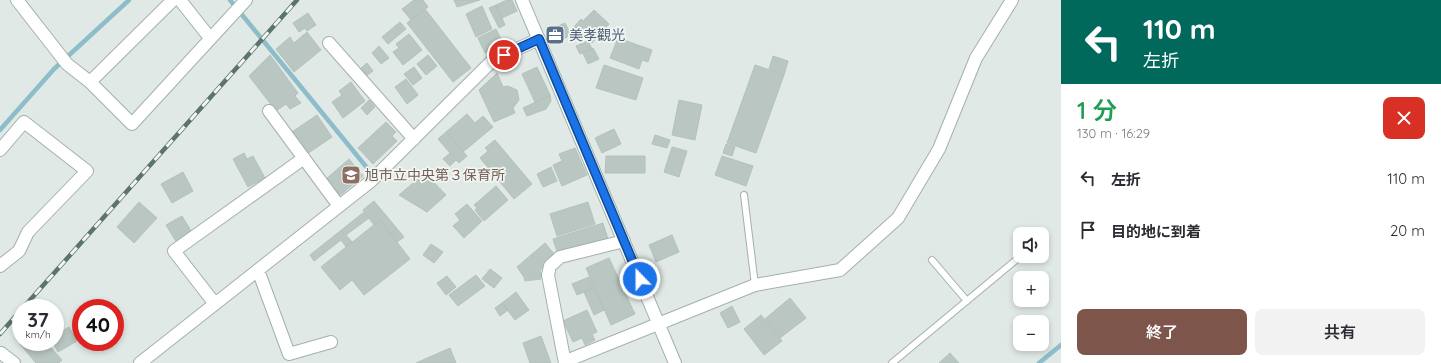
<!DOCTYPE html>
<html lang="ja">
<meta charset="utf-8">
<style>
:root{--surface:#fff;--page:#f2f2f3;--text:#2b2b33;--muted:#7c7c81;--accent:#7d554a}
body{margin:0;font-family:Quicksand,"Noto Sans JP",sans-serif;background:var(--page);color:var(--text);height:100vh;display:flex;flex-direction:column;font-size:15px;white-space:nowrap}
*{box-sizing:border-box;margin:0}
p{font-size:13px;color:var(--muted)}
.icon{flex:none;width:22px;height:22px;fill:none;stroke:currentColor;stroke-width:2;stroke-linecap:round;stroke-linejoin:round}
.map{position:relative;flex:1;overflow:hidden}
.panel{display:flex;flex-direction:column;background:var(--surface);width:380px}
.panel>*{flex:none}
.banner{background:#00695c;color:#fff;overflow:hidden}
.buttons{position:absolute;left:1013px;top:227px;display:grid;gap:8px}
.buttons a{display:grid;place-items:center;width:36px;height:36px;border-radius:8px;background:var(--surface);box-shadow:0 2px 6px #0003;font-size:20px}
.speed{position:absolute;left:12px;top:299px;display:flex;gap:8px;font-size:20px;font-weight:700;text-align:center}
.speed>*{display:grid;place-content:center;width:52px;height:52px;border-radius:50%;background:var(--surface);box-shadow:0 2px 6px #0003;line-height:1}
.speed small{font-size:10px;font-weight:400}
.speed .limit{border:6px solid #d22;background:#fff;color:#111}
.pin{position:absolute;display:grid;place-items:center;width:34px;height:34px;color:#fff;margin:-17px;border:2px solid #fff;border-radius:50%;box-shadow:0 1px 4px #0007}
.me{position:absolute;width:44px;margin:-22px;rotate:338deg;stroke-linejoin:round;filter:drop-shadow(0 0 3px #0008)}
.turn{display:flex;align-items:center;gap:14px;height:84px;padding:0 16px;font-size:18px}
.turn .icon{width:52px;height:52px;stroke-width:2.5}
.turn b{display:block;font-size:28px;line-height:34px}
.round{display:grid;place-items:center;flex:none;width:42px;height:42px;border-radius:8px;background:var(--page)}
.head{display:flex;align-items:center;justify-content:space-between;height:68px;padding:0 16px}
h1{font-size:24px;font-weight:600;line-height:30px;color:#1e9e55}
.primary-button{display:flex;gap:8px;margin-top:auto;padding:8px 16px}
.primary-button a{flex:1;height:46px;border-radius:8px;background:var(--accent);color:#fff;font-size:16px;font-weight:600;line-height:46px;text-align:center}
.primary-button a+a{background:var(--page);color:var(--text)}
ul{padding:0;list-style:none}
li{display:flex;align-items:center;gap:12px;height:52px;padding:0 16px}
li div{flex:1}
li b{display:block;font-size:15px}
li em{font-style:normal}
main{display:flex;flex:1;min-height:0}
.map>svg:first-child{display:block}
</style>
<main>
<div class="map">
<svg width="1061" height="363" viewBox="0 0 1061 363">
<rect width="100%" height="100%" fill="#e0e9e5"/>
<g fill="none" stroke-linecap="round" stroke-linejoin="round">
<!-- stream -->
<path stroke="#8dbdc9" stroke-width="4.5" d="M230,0L368,169
M0,130L54,69L129,0
M1039,363L1061,345"/>
</g>
<!-- building -->
<path fill="#b9c6c1" stroke="#b3c2bc" d="M414,0H423L428,7L411,20L402,9Z
M454,0H480L457,7Z
M507,0H512L517,11L502,18L496,5Z
M496,5L505,25L499,28L489,8Z
M482,6L492,29L476,37L466,14Z
M425,9L471,68L453,82L407,23Z
M594,10L609,24L592,43L574,27L581,19L583,21Z
M308,13L316,25L307,31L305,28L299,32L293,23Z
M400,22L406,29L388,44L382,37Z
M565,23L571,35L553,44L547,31Z
M496,29L504,45L485,53L478,38Z
M307,32L321,50L294,72L276,49L290,37L294,43Z
M409,34L422,50L403,65L393,52L399,48L396,44Z
M618,38L652,50L648,62L642,60L639,69L610,58Z
M588,41L592,49L580,54L576,46Z
M379,46L389,58L381,64L372,53Z
M593,48L599,59L588,64L583,53Z
M270,55L298,93L295,96L301,103L290,109L286,104L276,111L249,76Z
M428,55L437,66L426,75L417,64Z
M773,56L788,61L784,75L769,69Z
M367,63L373,71L366,76L360,69Z
M604,65L643,78L636,100L596,88Z
M755,65L784,75L756,153L727,143Z
M414,67L422,78L413,85L404,74Z
M537,67L550,95L535,102L522,74Z
M497,73L503,87L508,86L517,90L519,100L513,108L515,113L494,122L479,90Z
M406,79L418,95L407,104L395,87Z
M351,82L365,101L343,118L332,102L342,95L339,91Z
M550,95L551,101L546,109L527,116L523,108Z
M369,100L375,107L367,115L361,108Z
M679,100L702,105L695,140L672,135Z
M467,114L475,123L483,116L493,127L463,152L446,132Z
M317,115L332,137L307,154L292,132Z
M386,122L396,132L392,136L397,141L373,164L358,148Z
M614,129L621,144L602,153L595,138Z
M446,132L467,156L459,163L456,160L450,166L443,159L450,153L438,139Z
M655,135L670,140L667,148L652,144Z
M495,140L532,184L514,199L480,158L488,151L485,148Z
M726,144L735,147L732,156L723,153Z
M672,147L687,151L679,177L664,172Z
M575,148L587,175L562,186L553,165L562,161L559,154Z
M244,153L247,159L253,156L265,178L248,187L233,159Z
M606,156H645V173H605Z
M722,156L753,166L746,186L715,175Z
M349,159L363,176L339,196L325,180Z
M551,167L557,181L543,187L537,174Z
M183,172L193,191L172,203L161,184Z
M425,173L446,195L427,212L399,195Z
M496,186L508,200L484,221L475,210L477,208L474,205Z
M374,201L404,237L397,242L380,220L374,225L363,210Z
M139,202L157,218L134,243L117,227Z
M588,202L595,224L557,236L550,214Z
M467,204L482,221L464,238L453,226L460,220L455,214Z
M364,212L369,218L346,235L352,242L346,247L341,240L314,261L310,255Z
M182,216L193,234L177,243L166,225Z
M380,220L410,259L364,295L352,280L340,290L321,267Z
M603,223L608,239L558,255L553,239Z
M672,235L679,252L656,262L649,245Z
M545,243L556,256L540,270L541,279L525,281L524,277L517,267Z
M431,244L443,252L434,263L423,255Z
M609,258L635,314L611,325L586,268Z
M490,269L502,278L494,288L482,279Z
M476,275L485,286L458,306L449,295Z
M447,276L456,287L446,295L437,283Z
M589,277L594,288L577,295L572,284Z
M594,288L604,310L594,315L584,292Z
M516,292L529,310L515,320L502,303Z
M790,298L806,318L780,338L765,319Z
M502,303L508,310L500,316L495,308Z
M732,306L740,322L728,328L720,313Z
M587,310L597,332L592,334L595,340L585,345L582,338L573,342L563,321Z
M761,315L782,341L764,355L744,329Z
M55,327L59,333L69,327L77,341L58,352L53,342H55Z
M541,336L551,363H530L523,343Z
M21,341L46,342L62,360L59,363H36L19,343Z
M450,348L456,363H416Z
M950,353L959,363H939Z"/>
<g fill="none" stroke-linecap="round" stroke-linejoin="round">
<!-- lane casing -->
<g stroke="#a4b0ac" stroke-width="8">
<path id="lane" d="M744,195L755,285
M932,260L967,301
M892,363L1016,260"/>
</g>
<!-- street casing -->
<g stroke="#a4b0ac" stroke-width="14">
<path id="street" d="M17,0L67,64L90,82L132,124L246,0
M180,0L210,38
M329,43L414,139
M90,82L173,0
M269,111L339,206
M0,150L24,122L87,171L28,232L19,251L0,266
M258,270L289,354L331,342
M215,304L174,251L304,158
M1,353L14,363
M566,361L755,285L840,270L898,218L939,149L976,58L1012,0
M140,363L371,181L493,60L539,39
M565,363L548,275L550,266L560,257L624,241"/>
</g>
<!-- secondary casing -->
<g stroke="#a0b3ad" stroke-width="14">
<path id="secondary" d="M522,0L675,363"/>
</g>
<!-- lane -->
<use href="#lane" stroke="#fff" stroke-width="6"/>
<!-- street -->
<use href="#street" stroke="#fff" stroke-width="12"/>
<!-- secondary -->
<use href="#secondary" stroke="#fff" stroke-width="12"/>
<!-- rail casing -->
<g stroke="#5d736e" stroke-width="4.5">
<path id="rail" d="M23,308L297,0
M0,334L21,310"/>
</g>
<!-- rail -->
<use href="#rail" stroke="#f0f6f3" stroke-width="3" stroke-dasharray="9" stroke-linecap="butt"/>
</g>
<g fill="none" stroke-linecap="round" stroke-linejoin="round">
<!-- route casing -->
<g stroke="#114b97" stroke-width="10">
<path id="route" d="M504,55L539,39L640,279"/>
</g>
<!-- route -->
<use href="#route" stroke="#1a73e8" stroke-width="7"/>
</g>
<!-- icons -->
<defs>
<g id="office-square" transform="scale(1)"><rect x="-9" y="-9" width="18" height="18" rx="4" fill="#5c6f8a" stroke="#f0f6f3"/><path d="M-6-3h4V-5.5h4V-3h4V5H-6ZM-1-4.5V-3h2v-1.5ZM-6 0V1H6V0Z" fill="#fff"/></g>
<g id="school-square" transform="scale(1)"><rect x="-9" y="-9" width="18" height="18" rx="4" fill="#8d6e63" stroke="#f0f6f3"/><path d="M0-5L7-2L0 1L-7-2ZM-4 1L0 2.5L4 1V4Q0 6-4 4Z" fill="#fff"/></g>
</defs>
<g fill-rule="evenodd">
<use href="#office-square" x="555" y="35"/>
<use href="#school-square" x="351" y="175"/>
</g>
<g text-anchor="middle" stroke-width="3.5" stroke-linejoin="round" paint-order="stroke">
<!-- service labels -->
<g font-size="14" fill="#4e5e75" stroke="#f0f6f3" text-anchor="start">
<text x="569" y="40">美孝觀光</text>
</g>
<!-- education labels -->
<g font-size="14" fill="#785e54" stroke="#f0f6f3" text-anchor="start">
<text x="365" y="180">旭市立中央第３保育所</text>
</g>
</g>
</svg>
<div class="buttons">
<a><svg class="icon" aria-label="sound" viewBox="0 0 24 24"><path d="M4 9h4l5-4v14l-5-4H4zM17 9q2 3 0 6"/></svg></a>
<a>+</a>
<a>−</a>
</div>
<div class="speed"><div>37<small>km/h</small></div><div class="limit">40</div></div>
<div class="pin" style="left:504px;top:55px;background:#d93025"><svg class="icon" aria-label="arrive" viewBox="0 0 24 24"><path d="M6 21V4h12l-3 4 3 4H6"/></svg></div>
<svg class="me" style="left:640px;top:279px" viewBox="-20 -20 40 40"><circle r="17" fill="#1a73e8" stroke="#fff" stroke-width="3"/><path d="M0-11L8 9 0 5-8 9z" fill="#fff"/></svg>
</div>
<section class="panel">
<div class="banner">
<div class="turn"><svg class="icon" aria-label="left" viewBox="0 0 24 24"><path d="M17 20v-9H6M10 6l-5 5 5 5"/></svg><div><b>110 m</b>左折</div></div>
</div>
<div class="head"><div><h1>1 分</h1><p>130 m · 16:29</p></div><a class="round" style="background:#d93025;color:#fff"><svg class="icon" aria-label="close" viewBox="0 0 24 24"><path d="M6 6l12 12M18 6L6 18"/></svg></a></div>
<ul>
<li><svg class="icon" aria-label="left" viewBox="0 0 24 24"><path d="M17 20v-9H6M10 6l-5 5 5 5"/></svg><div><b>左折</b></div><em>110 m</em></li>
<li><svg class="icon" aria-label="arrive" viewBox="0 0 24 24"><path d="M6 21V4h12l-3 4 3 4H6"/></svg><div><b>目的地に到着</b></div><em>20 m</em></li>
</ul>
<div class="primary-button"><a>終了</a><a>共有</a></div>
</section>
</main>
